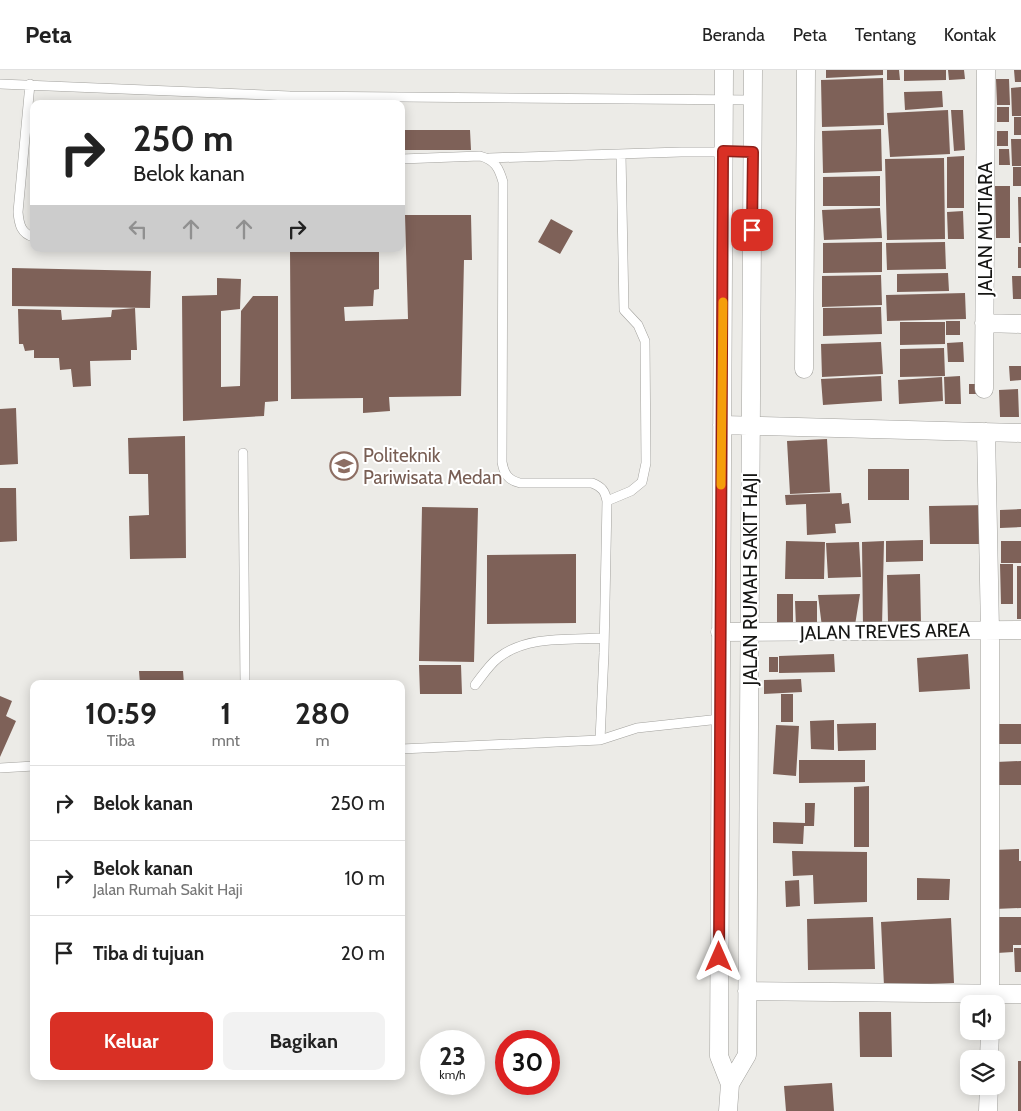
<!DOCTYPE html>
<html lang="id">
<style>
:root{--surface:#fff;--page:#f2f2f2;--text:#222;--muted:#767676;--line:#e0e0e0;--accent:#d93025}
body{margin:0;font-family:Cabin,sans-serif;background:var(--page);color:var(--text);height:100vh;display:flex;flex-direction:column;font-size:19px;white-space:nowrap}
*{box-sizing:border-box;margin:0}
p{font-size:16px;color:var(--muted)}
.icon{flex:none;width:28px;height:28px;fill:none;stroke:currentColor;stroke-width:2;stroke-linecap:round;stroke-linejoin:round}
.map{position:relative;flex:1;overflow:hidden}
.panel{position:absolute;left:30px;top:610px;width:375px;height:400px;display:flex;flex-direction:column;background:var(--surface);border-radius:10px;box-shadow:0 2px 12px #0003}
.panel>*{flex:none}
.banner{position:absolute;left:30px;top:30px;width:375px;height:152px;border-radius:10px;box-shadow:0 2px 12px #0003;background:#fff;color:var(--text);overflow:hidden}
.buttons{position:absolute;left:960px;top:925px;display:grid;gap:10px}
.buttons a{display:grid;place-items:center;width:45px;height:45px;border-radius:10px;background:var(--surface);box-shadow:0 2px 12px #0003;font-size:25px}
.speed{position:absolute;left:420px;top:960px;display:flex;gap:10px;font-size:25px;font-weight:700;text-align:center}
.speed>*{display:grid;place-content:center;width:65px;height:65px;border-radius:50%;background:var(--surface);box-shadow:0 2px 12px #0003;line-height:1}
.speed small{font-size:12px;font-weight:400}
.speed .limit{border:8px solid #d22;background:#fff;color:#111}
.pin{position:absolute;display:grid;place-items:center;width:42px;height:42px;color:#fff;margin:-21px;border-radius:10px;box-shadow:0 2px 8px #0006}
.me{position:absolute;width:55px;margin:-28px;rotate:0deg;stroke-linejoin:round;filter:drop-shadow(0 0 4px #0008)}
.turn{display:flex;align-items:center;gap:18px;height:105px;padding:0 20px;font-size:22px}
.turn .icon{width:65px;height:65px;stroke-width:2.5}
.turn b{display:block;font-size:35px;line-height:42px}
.lanes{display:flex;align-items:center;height:48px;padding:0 20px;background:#0003;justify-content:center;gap:25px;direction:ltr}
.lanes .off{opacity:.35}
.eta{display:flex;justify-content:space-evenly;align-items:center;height:85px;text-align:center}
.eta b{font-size:30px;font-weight:700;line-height:35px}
.cta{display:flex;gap:10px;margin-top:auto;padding:10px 20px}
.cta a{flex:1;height:58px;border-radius:10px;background:var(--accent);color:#fff;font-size:20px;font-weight:700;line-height:58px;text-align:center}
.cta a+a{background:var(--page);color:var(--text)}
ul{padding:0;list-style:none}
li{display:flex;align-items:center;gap:15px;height:75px;padding:0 20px;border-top:1px solid var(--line)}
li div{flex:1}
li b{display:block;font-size:19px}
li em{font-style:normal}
header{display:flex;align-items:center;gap:30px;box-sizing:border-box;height:70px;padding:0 25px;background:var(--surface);border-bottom:1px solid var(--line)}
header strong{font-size:24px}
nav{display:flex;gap:28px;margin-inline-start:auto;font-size:18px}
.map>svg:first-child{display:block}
</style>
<header>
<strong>Peta</strong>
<nav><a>Beranda</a><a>Peta</a><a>Tentang</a><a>Kontak</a></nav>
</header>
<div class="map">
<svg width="1021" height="1041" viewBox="0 0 1021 1041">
<rect width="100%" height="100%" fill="#ecebe7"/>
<!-- building -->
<path fill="#7e6158" d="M826,0H883V5L826,8Z
M887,0H899L900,10H887Z
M904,0H946V10L904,11Z
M948,0H964L965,9L949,10Z
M1014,0H1021V12H1015Z
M883,8L884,55L822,57L821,10Z
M996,9H1009L1010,35H997Z
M1021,17V46H1012L1011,18Z
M942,21L943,37L905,40L904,22Z
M997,37H1009V52H997Z
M948,40L950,84L890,87L887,43Z
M951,40H963L965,80L954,81Z
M1014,47H1021V65H1014Z
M881,59L882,101L823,103L822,61Z
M401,60H470L471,80H401Z
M997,61H1008V76H997Z
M1011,69H1021V96H1012Z
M999,79H1009L1010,95H999Z
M964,86V138H947V87Z
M944,88L945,169L887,170L885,89Z
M1013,97H1021V116H1013Z
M880,106V136H823V107Z
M995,116H1010V168H996Z
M1018,127H1021V173H1019Z
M880,138L882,168L824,170L822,140Z
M963,141L964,169H948L947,142Z
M405,145H471L472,190H464L461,326L389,327L390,341L363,343V328L291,329L290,179H379V219L374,220L373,236L344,237L345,251L408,249Z
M551,149L573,161L560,184L538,172Z
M882,172V202L823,203V173Z
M945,172L946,199L887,200L886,173Z
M1018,177H1021V198H1018Z
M12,198L151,201L150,238L12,236Z
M948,203L949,221L897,222V204Z
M881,205L882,235L822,237V206Z
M1012,206H1021V229H1013Z
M217,208L241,209L240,239L221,241V317L240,316L241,241L253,226H278V331L265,332L264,346L183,351L182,226L217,225Z
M965,223L966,249L887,251L886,225Z
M881,237L882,264L823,266V238Z
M135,238L137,280H131V290L90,291L91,316L73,317L71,299L60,300L59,288H34V280L25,281L23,274H19L18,239L61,240L62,250L111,247L112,240Z
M946,251H960V265H946Z
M900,252H945V274L900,275Z
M881,272L883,304L822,307L821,274Z
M963,272L964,292H948L947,273Z
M944,278L945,306L900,307V279Z
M1009,296H1021V310L1010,311Z
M881,306L882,331L823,335L821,309Z
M960,306L961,334H945L944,307Z
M942,307L943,331L899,334L898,310Z
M969,314H977V324H969Z
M1018,319L1019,347H1000L999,320Z
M16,338L18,394L0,395V339Z
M185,366L186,488L130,489L129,446L149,445L148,404H129L128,368Z
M827,369L830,422L790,424L787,371Z
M868,399H909V430H868Z
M0,418H16L17,471L0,472Z
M841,423L842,434L849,433L851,453L835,454L836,463L807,465L806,434L786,435L785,425Z
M987,435L988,474H930L929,436Z
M422,437L478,438L474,592L419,591Z
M1021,439V457L1000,458V440Z
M923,470V491L886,492V471Z
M786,471L825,472L824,509H785Z
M884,471L882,556L863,558L862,472Z
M1001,471H1021V493H1001Z
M859,472L861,507L828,508L826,473Z
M576,484V553L487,554V485Z
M1000,494H1013V534H1001Z
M1017,496H1021V549H1017Z
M920,504L921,553H888L887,505Z
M777,524H793V559H777Z
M860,524L855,555L822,557L818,525Z
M795,531H817V557H796Z
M834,584L835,602L779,603V586Z
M968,584L970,619L919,622L917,588Z
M769,587H778V602H769Z
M419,595H461L462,624H420Z
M139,601H183L184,614H140Z
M801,609L802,622L764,624V610Z
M781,624H793V652H781Z
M0,626L12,631L6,646L16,651L0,687Z
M834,650V680L811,679L810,651Z
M876,653V680L838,681L837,654Z
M998,654H1021V674H998Z
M776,655L799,656L796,706L773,704Z
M799,690H865V712L799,713Z
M1021,691V715H996V692Z
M869,716V777H854V717Z
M805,733H815L814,756H804L803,774L773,773V752L805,753Z
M1019,779V791H1021V838L995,839L994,780Z
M792,781L867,782V832L814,834L813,805L793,806Z
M917,808L950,809L949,830H917Z
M799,810L800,836L786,837L785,811Z
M873,847L875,899L808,900L807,849Z
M996,847H1021V875H1013V882L997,883Z
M951,848L954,913L884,916L881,852Z
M1014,878H1021V902H1015Z
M859,942H891L892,987H860Z
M1018,991H1021V1041H1018Z
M832,1013L834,1041H786L784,1016Z"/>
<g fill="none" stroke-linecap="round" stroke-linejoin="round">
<!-- service casing -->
<g stroke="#a2a19d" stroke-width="10">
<path id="service" d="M0,14L290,26L753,30
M30,14L18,142C19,154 21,164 34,167
M489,88L681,82H753
M401,89L480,86C495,90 499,98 503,112L502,392C504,404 508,410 520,413H592C602,417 605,421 607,431L604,583L600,670
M243,383L245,614
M607,431L631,421L642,412L646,393L645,271L638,255L624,240L621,84
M475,615C482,606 489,595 498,588C527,565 569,570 604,568
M401,679L600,670L637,658L720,649
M0,698L34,696"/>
</g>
<!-- minor casing -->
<g stroke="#a2a19d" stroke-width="19">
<path id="minor" d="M724,0L719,986L730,1014L747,985L753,0
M984,253L1021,254
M804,299L806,0
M984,319L986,0
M722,355L1021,363
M986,362L990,560V934
M720,562L1021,560
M747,921L1021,924
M989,989L990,961
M728,1041L730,1014
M988,1041L989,1016"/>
</g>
<!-- service -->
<use href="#service" stroke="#fff" stroke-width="9"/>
<!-- minor -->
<use href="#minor" stroke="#fff" stroke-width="18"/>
</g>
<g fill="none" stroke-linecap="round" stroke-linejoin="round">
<!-- route casing -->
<g stroke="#8d1f18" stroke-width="12">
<path id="route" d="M719,887L723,81L753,82L752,160"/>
</g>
<!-- route -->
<use href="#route" stroke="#d93025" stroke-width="9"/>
<!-- slow -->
<path stroke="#f59e0b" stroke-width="9" d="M721,415L723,232"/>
</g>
<!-- icons -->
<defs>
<g id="university-ring" transform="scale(1.4375)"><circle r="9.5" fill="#fff" stroke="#8d6e63" stroke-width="1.5"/><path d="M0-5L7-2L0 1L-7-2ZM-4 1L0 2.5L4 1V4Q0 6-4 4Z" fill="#8d6e63"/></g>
</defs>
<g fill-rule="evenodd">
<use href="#university-ring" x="344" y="396"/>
</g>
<g text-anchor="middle" stroke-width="4" stroke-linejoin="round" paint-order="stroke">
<!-- street labels -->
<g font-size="19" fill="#161614" stroke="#fff">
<text transform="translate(985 159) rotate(-90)" y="7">JALAN MUTIARA</text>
<text transform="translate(750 509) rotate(-90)" y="7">JALAN RUMAH SAKIT HAJI</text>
<text transform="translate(885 561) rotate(-1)" y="7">JALAN TREVES AREA</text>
</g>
<!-- education labels -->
<g font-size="19" fill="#785e54" stroke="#fff" text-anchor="start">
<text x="363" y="392">Politeknik<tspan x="363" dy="22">Pariwisata Medan</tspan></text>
</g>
</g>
</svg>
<div class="buttons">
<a><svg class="icon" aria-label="sound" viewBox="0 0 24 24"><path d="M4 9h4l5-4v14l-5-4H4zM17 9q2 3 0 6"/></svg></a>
<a><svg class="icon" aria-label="layers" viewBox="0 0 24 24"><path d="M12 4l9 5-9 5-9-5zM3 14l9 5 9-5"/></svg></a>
</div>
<div class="speed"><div>23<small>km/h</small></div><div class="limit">30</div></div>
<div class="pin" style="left:752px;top:160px;background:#d93025"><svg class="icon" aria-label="arrive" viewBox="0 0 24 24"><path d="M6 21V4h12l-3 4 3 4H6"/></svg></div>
<svg class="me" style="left:719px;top:887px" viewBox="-20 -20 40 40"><path d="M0-17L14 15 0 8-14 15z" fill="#d93025" stroke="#fff" stroke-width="4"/></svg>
<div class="banner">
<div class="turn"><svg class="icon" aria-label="right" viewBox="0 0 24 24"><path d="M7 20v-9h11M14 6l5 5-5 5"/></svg><div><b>250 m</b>Belok kanan</div></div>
<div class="lanes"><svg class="icon off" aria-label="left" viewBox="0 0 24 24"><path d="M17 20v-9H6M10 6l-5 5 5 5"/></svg><svg class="icon off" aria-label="ahead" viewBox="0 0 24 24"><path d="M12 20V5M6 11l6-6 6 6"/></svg><svg class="icon off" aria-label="ahead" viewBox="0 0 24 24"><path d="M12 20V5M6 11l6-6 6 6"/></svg><svg class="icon" aria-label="right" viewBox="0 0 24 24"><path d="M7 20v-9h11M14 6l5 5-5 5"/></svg></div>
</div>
<section class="panel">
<div class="eta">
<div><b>10:59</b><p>Tiba</p></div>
<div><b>1</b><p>mnt</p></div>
<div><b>280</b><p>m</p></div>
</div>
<ul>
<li><svg class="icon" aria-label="right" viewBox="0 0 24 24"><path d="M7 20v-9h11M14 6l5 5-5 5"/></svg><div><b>Belok kanan</b></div><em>250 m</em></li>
<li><svg class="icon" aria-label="right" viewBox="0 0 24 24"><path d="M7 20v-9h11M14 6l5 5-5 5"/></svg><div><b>Belok kanan</b><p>Jalan Rumah Sakit Haji</p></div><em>10 m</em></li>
<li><svg class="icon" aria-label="arrive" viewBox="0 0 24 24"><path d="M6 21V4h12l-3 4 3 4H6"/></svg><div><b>Tiba di tujuan</b></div><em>20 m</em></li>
</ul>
<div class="cta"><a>Keluar</a><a>Bagikan</a></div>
</section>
</div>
